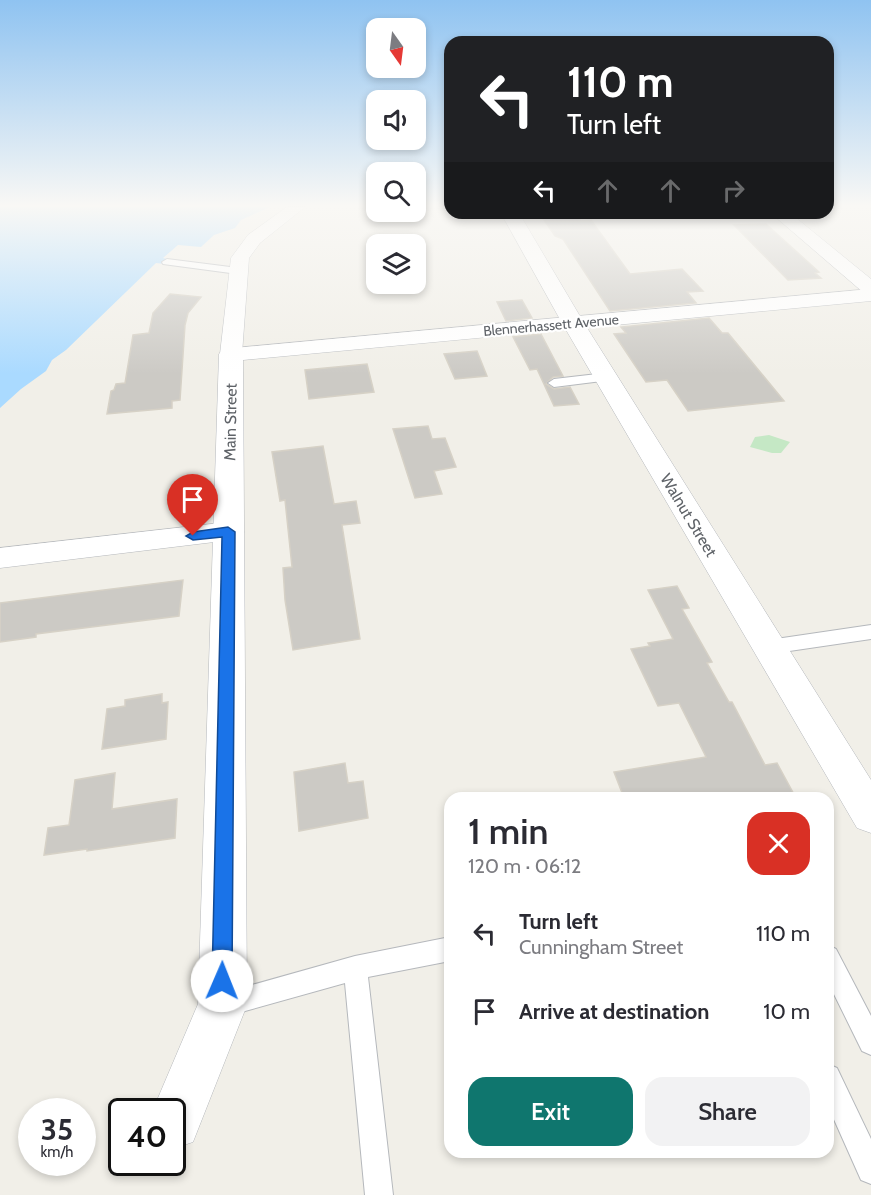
<!DOCTYPE html>
<meta charset="utf-8">
<style>
:root{--surface:#fff;--page:#f2f2f3;--text:#2b2b33;--muted:#7c7c81;--accent:#0f766e}
body{margin:0;font-family:Cabin,sans-serif;background:var(--page);color:var(--text);height:100vh;display:flex;flex-direction:column;font-size:22px;white-space:nowrap}
*{box-sizing:border-box;margin:0}
p{font-size:20px;color:var(--muted)}
.icon{flex:none;width:33px;height:33px;fill:none;stroke:currentColor;stroke-width:2;stroke-linecap:round;stroke-linejoin:round}
.map{position:relative;flex:1;overflow:hidden}
.drawer{position:absolute;left:444px;top:792px;width:390px;height:366px;display:flex;flex-direction:column;background:var(--surface);border-radius:18px;box-shadow:0 3px 9px #0003}
.drawer>*{flex:none}
.banner{position:absolute;left:444px;top:36px;width:390px;height:183px;border-radius:18px;box-shadow:0 3px 9px #0003;background:#202124;color:#fff;overflow:hidden}
.needle{width:39px;rotate:166deg}
.tools{position:absolute;left:366px;top:18px;display:grid;gap:12px}
.tools a{display:grid;place-items:center;width:60px;height:60px;border-radius:12px;background:var(--surface);box-shadow:0 3px 9px #0003;font-size:30px}
.speed{position:absolute;left:18px;top:1098px;display:flex;gap:12px;font-size:30px;font-weight:700;text-align:center}
.speed>*{display:grid;place-content:center;width:78px;height:78px;border-radius:50%;background:var(--surface);box-shadow:0 3px 9px #0003;line-height:1}
.speed small{font-size:15px;font-weight:400}
.speed .limit{border:3px solid #111;border-radius:9px;background:#fff;color:#111}
.pin{position:absolute;display:grid;place-items:center;width:51px;height:51px;color:#fff;margin:-62px -26px;border-radius:50% 50% 50% 0;rotate:-45deg;box-shadow:0 0 6px #0007}
.pin .icon{rotate:45deg}
.me{position:absolute;width:66px;margin:-33px;rotate:1deg;stroke-linejoin:round;filter:drop-shadow(0 0 4px #0008)}
.turn{display:flex;align-items:center;gap:21px;height:126px;padding:0 24px;font-size:27px}
.turn .icon{width:78px;height:78px;stroke-width:2.5}
.turn b{display:block;font-size:42px;line-height:51px}
.lanes{display:flex;align-items:center;height:57px;padding:0 24px;background:#0003;justify-content:center;gap:30px;direction:ltr}
.lanes .off{opacity:.35}
.round{display:grid;place-items:center;flex:none;width:63px;height:63px;border-radius:18px;background:var(--page)}
.head{display:flex;align-items:center;justify-content:space-between;height:102px;padding:0 24px}
h1{font-size:36px;font-weight:600;line-height:45px}
.button{display:flex;gap:12px;margin-top:auto;padding:12px 24px}
.button a{flex:1;height:69px;border-radius:18px;background:var(--accent);color:#fff;font-size:24px;font-weight:600;line-height:69px;text-align:center}
.button a+a{background:var(--page);color:var(--text)}
ul{padding:0;list-style:none}
li{display:flex;align-items:center;gap:18px;height:78px;padding:0 24px}
li div{flex:1}
li b{display:block;font-size:22px}
li em{font-style:normal}
.map>svg:first-child{display:block}
</style>
<div class="map">
<svg width="871" height="1195" viewBox="0 0 871 1195">
<rect width="100%" height="100%" fill="#f1efe8"/>
<!-- green -->
<path fill="#c5e8c5" d="M769,435L790,442L781,453H772L750,447L755,437Z"/>
<!-- water -->
<path fill="#aadaff" d="M0,207H270L241,220L235,228L214,235L201,247L178,245L163,258L171,260L165,264L156,263L66,350L52,360L46,371L21,389L0,408Z"/>
<!-- building -->
<path fill="#cccac5" stroke="#d6d1c6" stroke-width="1.5" d="M539,213H575L581,221L591,220L630,274L682,269L703,291L687,292L696,303L610,311L563,239L555,236Z
M766,224L819,272L815,273L821,278L788,280L734,225Z
M170,294L201,297L188,313L185,325L180,400L172,401V408L107,414L111,391L114,390L116,384L125,383L133,335L149,333L153,313Z
M522,300L532,318L506,321L497,302Z
M709,318L722,333H728L784,401L688,411L667,380L646,382L614,334L626,333L621,327Z
M541,334L563,376L553,377L546,384L554,389L570,387L579,404L554,406L537,369L530,370L513,337Z
M477,351L487,376L455,379L444,354Z
M367,364L374,392L309,399L305,370Z
M428,426L432,439L445,438L456,467L434,471L442,494L415,498L393,429Z
M323,446L334,504L356,501L360,523L342,525L360,639L293,650L285,600L283,568L292,567L285,500L280,501L272,452Z
M183,580L179,616L36,634V637L0,642V603Z
M677,586L689,608L682,609L712,662L707,663L729,702H732L765,765L777,763L796,798H624L614,772L706,757L679,703L658,706L631,649L650,646L648,643L673,639L648,590Z
M162,694V703L168,702L166,739L102,749L107,709L125,706V700Z
M345,763L348,783L363,781L368,818L299,831L294,772Z
M115,773L112,809L177,799L175,838L87,851V849L44,855L48,828L69,825L75,780Z"/>
<g fill="none" stroke-linecap="round" stroke-linejoin="round">
<!-- service casing -->
<g stroke="#b5b8bc" stroke-width="2">
<path id="service" d="M167,259L238,268L243,271L238,274L163,264L162,262Z
M606,373L610,374V380L554,387L548,383L554,379Z
M871,625V639L769,654L763,652L760,647L763,642L769,640Z
M450,937V961L368,977L393,1195H365L345,983L227,1016L218,1013L215,1004L218,995L227,992L355,956Z
M828,945L836,949L871,1016V1055L862,1051L828,982Z
M828,1064L837,1068L871,1139V1184L861,1180L828,1106Z"/>
</g>
<!-- minor casing -->
<g stroke="#b5b8bc" stroke-width="1">
<path id="minor" d="M287,207H305L260,243L249,258L242,354L239,359L231,361L223,359L220,354L231,258L248,235Z
M501,213H519L584,323L871,780V833L857,828L562,323Z
M771,213H790L871,279V295L864,293Z
M229,522L239,525L244,532L239,539L0,568V548Z"/>
</g>
<!-- tertiary casing -->
<g stroke="#b5b8bc" stroke-width="1">
<path id="tertiary" d="M871,289V301L243,360L247,1005L193,1142L172,1149V1112H152L198,1004L219,354L223,349Z"/>
</g>
<!-- service -->
<use href="#service" fill="#fff" fill-rule="evenodd"/>
<!-- minor -->
<use href="#minor" fill="#fff" fill-rule="evenodd"/>
<!-- tertiary -->
<use href="#tertiary" fill="#fff" fill-rule="evenodd"/>
</g>
<!-- sky -->
<linearGradient id="sky" x2="0" y2="1"><stop stop-color="#8fc3f1"/><stop offset="0.55" stop-color="#f9f8f5"/><stop offset="1" stop-color="#f9f8f5" stop-opacity="0"/></linearGradient>
<rect width="871" height="374" fill="url(#sky)"/>
<!-- route -->
<path fill="#1a73e8" stroke="#114b97" stroke-width="1.5" d="M228,527L235,532L232,981L229,988L222,991L215,988L212,981L222,537L193,540L186,536L193,532Z"/>
<g text-anchor="middle" stroke-width="4.5" stroke-linejoin="round" paint-order="stroke">
<!-- far-street labels -->
<g font-size="14" fill="#5f6368" stroke="#fff">
<text transform="translate(551 325) rotate(-5)" y="5">Blennerhassett Avenue</text>
</g>
<!-- street labels -->
<g font-size="16" fill="#5f6368" stroke="#fff">
<text transform="translate(230 422) rotate(-89)" y="6">Main Street</text>
<text transform="translate(689 515) rotate(59)" y="6">Walnut Street</text>
</g>
</g>
</svg>
<div class="tools">
<a><svg class="needle" viewBox="-14 -14 28 28"><path d="M0-13l5 13h-10z" fill="#e53935"/><path d="M0 13l5-13h-10z" fill="#7c7c81"/></svg></a>
<a><svg class="icon" aria-label="sound" viewBox="0 0 24 24"><path d="M4 9h4l5-4v14l-5-4H4zM17 9q2 3 0 6"/></svg></a>
<a><svg class="icon" aria-label="search" viewBox="0 0 24 24"><circle cx="10" cy="10" r="6"/><path d="M15 15l6 6"/></svg></a>
<a><svg class="icon" aria-label="layers" viewBox="0 0 24 24"><path d="M12 4l9 5-9 5-9-5zM3 14l9 5 9-5"/></svg></a>
</div>
<div class="speed"><div>35<small>km/h</small></div><div class="limit">40</div></div>
<div class="pin" style="left:193px;top:536px;background:#d93025"><svg class="icon" aria-label="arrive" viewBox="0 0 24 24"><path d="M6 21V4h12l-3 4 3 4H6"/></svg></div>
<svg class="me" style="left:222px;top:981px" viewBox="-20 -20 40 40"><circle r="19" fill="#fff"/><path d="M0-13L10 11 0 6-10 11z" fill="#1a73e8"/></svg>
<div class="banner">
<div class="turn"><svg class="icon" aria-label="left" viewBox="0 0 24 24"><path d="M17 20v-9H6M10 6l-5 5 5 5"/></svg><div><b>110 m</b>Turn left</div></div>
<div class="lanes"><svg class="icon" aria-label="left" viewBox="0 0 24 24"><path d="M17 20v-9H6M10 6l-5 5 5 5"/></svg><svg class="icon off" aria-label="ahead" viewBox="0 0 24 24"><path d="M12 20V5M6 11l6-6 6 6"/></svg><svg class="icon off" aria-label="ahead" viewBox="0 0 24 24"><path d="M12 20V5M6 11l6-6 6 6"/></svg><svg class="icon off" aria-label="right" viewBox="0 0 24 24"><path d="M7 20v-9h11M14 6l5 5-5 5"/></svg></div>
</div>
<section class="drawer">
<div class="head"><div><h1>1 min</h1><p>120 m · 06:12</p></div><a class="round" style="background:#d93025;color:#fff"><svg class="icon" aria-label="close" viewBox="0 0 24 24"><path d="M6 6l12 12M18 6L6 18"/></svg></a></div>
<ul>
<li><svg class="icon" aria-label="left" viewBox="0 0 24 24"><path d="M17 20v-9H6M10 6l-5 5 5 5"/></svg><div><b>Turn left</b><p>Cunningham Street</p></div><em>110 m</em></li>
<li><svg class="icon" aria-label="arrive" viewBox="0 0 24 24"><path d="M6 21V4h12l-3 4 3 4H6"/></svg><div><b>Arrive at destination</b></div><em>10 m</em></li>
</ul>
<div class="button"><a>Exit</a><a>Share</a></div>
</section>
</div>
